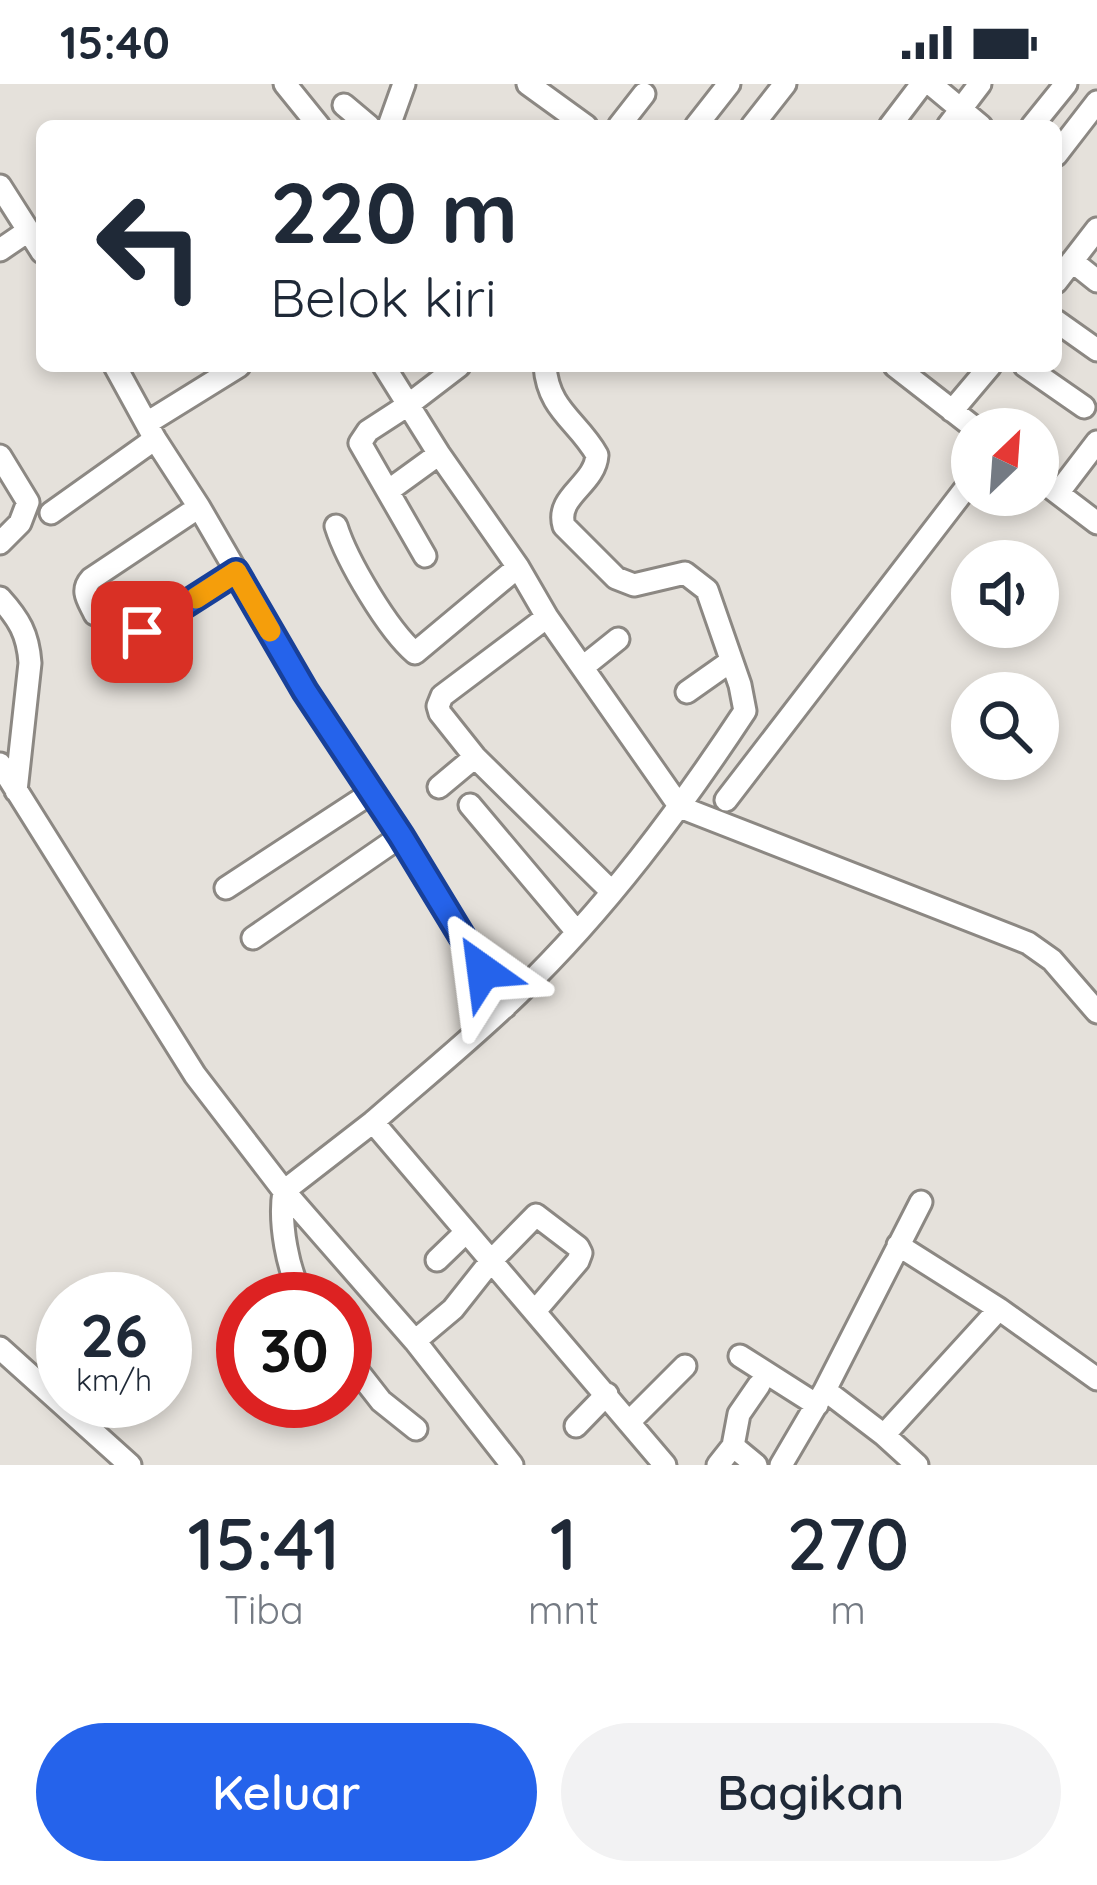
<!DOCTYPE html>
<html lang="id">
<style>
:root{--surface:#fff;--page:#f2f2f3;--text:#1f2937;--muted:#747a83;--accent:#2563eb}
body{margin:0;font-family:Quicksand,sans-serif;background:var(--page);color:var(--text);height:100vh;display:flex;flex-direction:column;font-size:45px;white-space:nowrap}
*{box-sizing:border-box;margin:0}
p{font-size:39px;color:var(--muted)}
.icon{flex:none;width:66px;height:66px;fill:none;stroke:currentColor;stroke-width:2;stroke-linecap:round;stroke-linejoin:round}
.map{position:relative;height:1381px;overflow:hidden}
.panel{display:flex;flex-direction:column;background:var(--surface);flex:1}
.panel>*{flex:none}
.hud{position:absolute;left:36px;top:36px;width:1026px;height:252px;border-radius:18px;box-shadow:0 6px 18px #0003;background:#fff;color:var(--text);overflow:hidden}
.needle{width:78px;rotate:25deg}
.fabs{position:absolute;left:951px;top:324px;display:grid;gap:24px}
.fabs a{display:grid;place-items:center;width:108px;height:108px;border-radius:50%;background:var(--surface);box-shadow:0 6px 18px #0003;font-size:60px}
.speed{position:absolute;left:36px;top:1188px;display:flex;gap:24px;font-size:60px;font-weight:700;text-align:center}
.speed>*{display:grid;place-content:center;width:156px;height:156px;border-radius:50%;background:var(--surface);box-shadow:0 6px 18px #0003;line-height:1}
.speed small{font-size:30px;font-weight:400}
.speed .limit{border:18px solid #d22;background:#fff;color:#111}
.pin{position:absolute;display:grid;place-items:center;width:102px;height:102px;color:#fff;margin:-51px;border-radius:24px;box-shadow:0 6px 18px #0006}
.me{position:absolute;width:132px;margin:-66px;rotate:329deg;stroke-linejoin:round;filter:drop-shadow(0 0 9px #0008)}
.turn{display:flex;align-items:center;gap:42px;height:252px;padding:0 36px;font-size:54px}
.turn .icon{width:156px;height:156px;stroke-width:2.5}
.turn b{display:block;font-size:84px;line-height:102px}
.eta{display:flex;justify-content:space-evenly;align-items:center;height:204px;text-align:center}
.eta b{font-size:72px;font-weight:600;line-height:84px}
.cta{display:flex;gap:24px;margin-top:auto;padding:24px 36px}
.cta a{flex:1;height:138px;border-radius:72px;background:var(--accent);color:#fff;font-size:48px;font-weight:600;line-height:138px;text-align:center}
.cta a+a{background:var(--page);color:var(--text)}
.status{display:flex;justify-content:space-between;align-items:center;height:84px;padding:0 60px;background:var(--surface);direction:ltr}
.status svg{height:33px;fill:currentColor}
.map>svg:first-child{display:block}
</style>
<div class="status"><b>15:40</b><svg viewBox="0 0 49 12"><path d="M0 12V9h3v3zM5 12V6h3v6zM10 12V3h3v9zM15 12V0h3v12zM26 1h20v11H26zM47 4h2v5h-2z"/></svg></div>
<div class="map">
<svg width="1097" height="1381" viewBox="0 0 1097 1381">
<rect width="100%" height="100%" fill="#e5e1db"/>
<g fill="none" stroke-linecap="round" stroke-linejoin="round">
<!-- minor casing -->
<g stroke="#8c8883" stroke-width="27">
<path id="minor" d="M285,0L319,42
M528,0L586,42
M933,2L981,42
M344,21L369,42
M389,42L404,0
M619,42L644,10
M696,42L729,0
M752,42L785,0
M890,42L922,0
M948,42L980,0
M1032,42L1066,0
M1056,71L1097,18
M0,102L42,168
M0,166L28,147
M1072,177L1097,197
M1056,198L1097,145
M1056,237L1097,266
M115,282L155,355L199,423L305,606L401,752
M384,282L439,370L518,483L547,533L680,723L1028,859L1052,876L1097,928
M895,282L976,345
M1025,282L1084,323
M952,327L990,282
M147,339L239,282
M0,372L28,418L20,439L0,459
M1038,394L1097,439
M388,407L439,370
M1058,409L1097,358
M51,429L155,355
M336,442C347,477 388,546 415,569L518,483
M425,472L360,359L368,347L408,321L459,282
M0,514C19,535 28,550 30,579L16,707
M95,530C89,517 80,507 91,495L199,423
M547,533L442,612L438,622L440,629L475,673L611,807
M110,568L236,488
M583,583L618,555
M687,608L731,577
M0,680L195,991L284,1107L373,1038L665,1381
M439,703L475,673
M726,716L972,396
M470,721L577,848
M226,804L371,709
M253,854L401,752L505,923
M373,1038C422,995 473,954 519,909C606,825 679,727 745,627L740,601L707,506L685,489L634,501L616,494L564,442C555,412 595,401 597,371C578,337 548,326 545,282
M284,1107L415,1257L512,1381
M284,1107C279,1138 287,1187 304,1215
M898,1161L999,1225L1097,1295
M437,1176L466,1148
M415,1257L453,1225L491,1177L536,1131L578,1163L581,1169L578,1177L536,1226
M0,1264L130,1381
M345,1271L381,1317L416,1345
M740,1272L817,1321
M825,1306L884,1351L917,1381
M629,1338L685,1282
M576,1342L607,1310
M884,1351L999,1225
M733,1362L756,1381
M718,1381L733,1362L739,1330L759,1301
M781,1381L825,1306L921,1118"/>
</g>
<!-- minor -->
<use href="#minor" stroke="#fff" stroke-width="21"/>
</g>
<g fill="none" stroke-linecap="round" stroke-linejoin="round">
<!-- route casing -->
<g stroke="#184099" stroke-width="30">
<path id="route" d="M142,548L236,488L305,607L401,752L483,887"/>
</g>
<!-- route -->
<use href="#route" stroke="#2563eb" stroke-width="21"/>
<!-- slow -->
<path stroke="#f59e0b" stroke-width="21" d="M196,514L236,488L270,547"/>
</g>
</svg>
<div class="fabs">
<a><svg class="needle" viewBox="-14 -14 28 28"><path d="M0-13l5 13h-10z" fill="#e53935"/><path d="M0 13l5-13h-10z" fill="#747a83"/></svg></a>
<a><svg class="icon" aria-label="sound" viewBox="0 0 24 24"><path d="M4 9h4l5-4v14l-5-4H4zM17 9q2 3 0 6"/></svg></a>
<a><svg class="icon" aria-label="search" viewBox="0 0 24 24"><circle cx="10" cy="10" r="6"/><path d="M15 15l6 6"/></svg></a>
</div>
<div class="speed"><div>26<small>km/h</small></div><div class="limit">30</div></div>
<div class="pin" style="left:142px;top:548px;background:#d93025"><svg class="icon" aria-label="arrive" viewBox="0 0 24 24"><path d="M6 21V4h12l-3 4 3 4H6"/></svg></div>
<svg class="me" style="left:483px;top:887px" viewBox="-20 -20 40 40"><path d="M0-17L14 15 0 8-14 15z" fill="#2563eb" stroke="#fff" stroke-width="4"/></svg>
<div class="hud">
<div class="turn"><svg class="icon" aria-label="left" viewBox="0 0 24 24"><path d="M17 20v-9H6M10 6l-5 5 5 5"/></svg><div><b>220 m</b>Belok kiri</div></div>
</div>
</div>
<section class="panel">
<div class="eta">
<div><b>15:41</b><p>Tiba</p></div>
<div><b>1</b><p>mnt</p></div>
<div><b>270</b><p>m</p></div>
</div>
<div class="cta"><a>Keluar</a><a>Bagikan</a></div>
</section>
